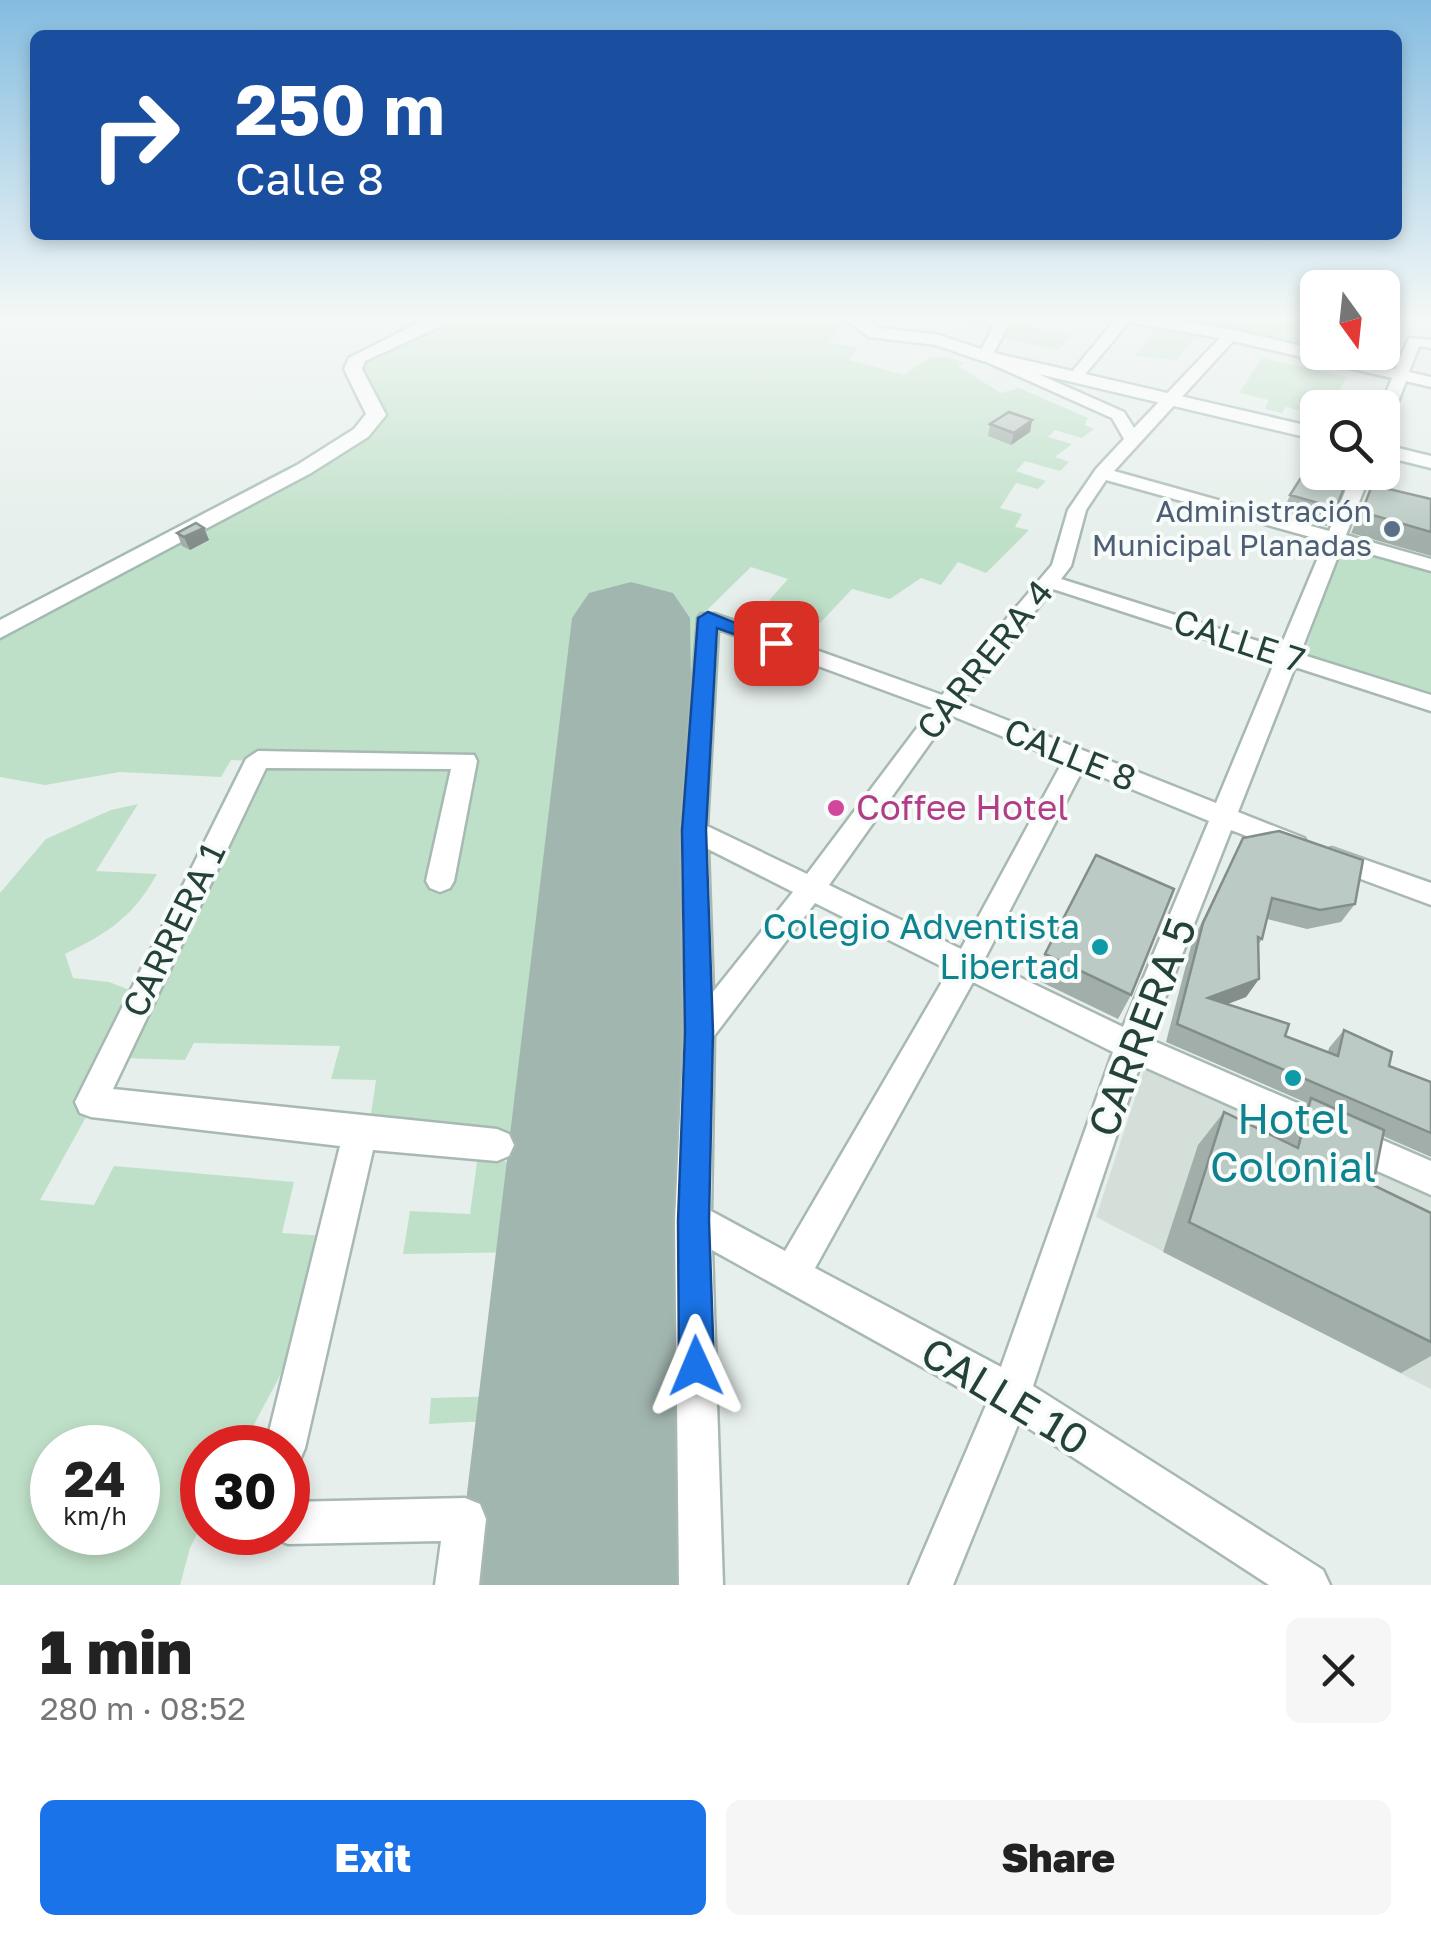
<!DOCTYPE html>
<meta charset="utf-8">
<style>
:root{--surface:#fff;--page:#f6f6f6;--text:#222;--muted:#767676;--accent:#1a73e8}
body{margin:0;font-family:"Golos Text",sans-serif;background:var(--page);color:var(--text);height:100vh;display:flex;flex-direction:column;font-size:38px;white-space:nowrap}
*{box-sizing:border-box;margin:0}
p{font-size:32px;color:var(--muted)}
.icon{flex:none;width:55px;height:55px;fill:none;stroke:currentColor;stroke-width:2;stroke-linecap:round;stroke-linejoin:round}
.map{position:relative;height:1585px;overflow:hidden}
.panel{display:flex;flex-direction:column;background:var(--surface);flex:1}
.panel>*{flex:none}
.top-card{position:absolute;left:30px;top:30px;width:1372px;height:210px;border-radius:15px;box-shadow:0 5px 15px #0003;background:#1a4fa0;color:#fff;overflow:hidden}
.needle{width:65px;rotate:165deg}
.tools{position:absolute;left:1300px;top:270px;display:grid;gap:20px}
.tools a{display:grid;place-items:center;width:100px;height:100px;border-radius:15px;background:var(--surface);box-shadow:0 5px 15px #0003;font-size:50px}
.speed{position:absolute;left:30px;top:1425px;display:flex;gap:20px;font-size:50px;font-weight:700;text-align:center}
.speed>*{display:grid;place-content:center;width:130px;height:130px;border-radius:50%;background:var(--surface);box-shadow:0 5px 15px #0003;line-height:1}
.speed small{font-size:25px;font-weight:400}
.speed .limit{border:15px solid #d22;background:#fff;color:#111}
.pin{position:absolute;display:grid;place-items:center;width:85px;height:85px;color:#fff;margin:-42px;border-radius:20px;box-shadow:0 5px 15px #0006}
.me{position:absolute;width:110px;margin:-55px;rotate:359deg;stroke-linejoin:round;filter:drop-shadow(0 0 8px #0008)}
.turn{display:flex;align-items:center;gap:35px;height:210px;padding:0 40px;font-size:45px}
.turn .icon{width:130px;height:130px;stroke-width:2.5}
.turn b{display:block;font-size:70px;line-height:85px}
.round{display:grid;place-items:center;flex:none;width:105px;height:105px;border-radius:15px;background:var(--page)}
.summary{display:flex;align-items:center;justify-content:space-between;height:170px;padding:0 40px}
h1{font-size:60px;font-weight:800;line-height:75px}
.cta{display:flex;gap:20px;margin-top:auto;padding:20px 40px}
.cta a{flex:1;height:115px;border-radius:15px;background:var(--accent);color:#fff;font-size:40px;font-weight:800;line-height:115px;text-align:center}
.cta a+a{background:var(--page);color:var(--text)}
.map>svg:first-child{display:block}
</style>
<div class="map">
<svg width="1431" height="1585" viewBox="0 0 1431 1585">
<rect width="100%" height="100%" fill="#e6efeb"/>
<!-- built -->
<path fill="#d4dfda" d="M1146,1064L1431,1193V1389L1096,1217Z"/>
<!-- green -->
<path fill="#bfe0c8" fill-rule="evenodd" d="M444,317H844L856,330L846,325L827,342L858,348L849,360L905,375C929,356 935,351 964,363L958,366L1001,393L1019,388L1088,418L1085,425L1094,429L1082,438L1055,430L1048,437L1072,444L1055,457L1069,462L1060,471L1025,461L1016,471L1046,481L1038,489L1016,483L1000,508L1022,514L1015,527L1029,530L986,573L958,562L941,585L921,578L890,599L852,589L820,623L766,604L788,579L751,567L705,612L685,829L693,1585H471L488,1421L429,1424L431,1398L506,1396L522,1252L403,1254L410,1211L470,1214L478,1155L515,1164L521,1134L370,1121L376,1080L331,1079L340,1046L194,1043L185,1060L122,1058L254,761L231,760L221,777L120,772L45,785L0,777V639L368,437C386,404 378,399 361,369L366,359Z
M1150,317H1317L1318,352Z
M1014,323L1071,335L1058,350L1004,338Z
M1158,326L1199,333L1177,360L1135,356Z
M1262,358L1347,377L1338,393L1320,389L1317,395L1336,400L1332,407L1318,408L1317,415L1286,407L1282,413L1265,409L1269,400L1239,393Z
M1342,545L1431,570V697L1303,656Z
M138,804L96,871L157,874C133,917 108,933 65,954L73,978L109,982L132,991L86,1117L40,1200L94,1205L114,1166L294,1182L282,1233L324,1236L293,1351L242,1447L202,1448V1524L190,1548L180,1585H0V893L46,839L111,810ZM52,1448H138V1532H52Z"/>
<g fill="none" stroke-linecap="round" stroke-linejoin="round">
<!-- runway -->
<path fill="#a2b6b0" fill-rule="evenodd" d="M631,582L673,593L690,618L706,1585H456L572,618L589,593Z"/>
<!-- street casing -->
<g stroke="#a8b8b2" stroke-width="5">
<path id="street" d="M963,317H1013L993,354L1124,412L1134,428L1220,338L1129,322L1081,379H1071V373L1117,317C1211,317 1305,349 1395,369L1409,338L1431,340V348L1419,346L1409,372L1431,377V387L1406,381L1390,423L1382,428L1380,408L1392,378L1233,341L1114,471L1329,531L1353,472H1371L1346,535L1431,559V571L1342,546L1300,654L1431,695V711L1295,667L1238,812L1304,838L1308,845L1304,852L1295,855L1231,830L1149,1039L1431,1161V1195L1140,1065L1033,1386L1323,1570L1330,1585H1269L1019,1422L953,1585H909L987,1403L712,1250L723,1585H679L675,1221L684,1032L681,831L698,618L701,614H715L942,695L1052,565L1068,510L1096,469L1124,439L1112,418L980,359L978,356L994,325ZM1106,480L1325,541L1280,648L1061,579L1071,566L1086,510ZM1053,589L1275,661L1216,803L961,702ZM718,629L932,708L807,874L707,826ZM950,715L1063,761L961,949L829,885ZM1083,769L1209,821L1123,1027L984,960ZM708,849L793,892L713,992ZM815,903L949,970L785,1251L711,1211L714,1036ZM973,982L1113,1052L1001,1367L815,1268Z
M258,751L474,755L477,761L454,881L450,888L440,892L430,888L426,881L451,769L266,768L113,1089L497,1129L509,1134L514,1145L509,1156L497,1161L373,1150L305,1448L299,1462L288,1467V1448H265L340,1146L91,1117L80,1113L75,1102L246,759Z
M1332,848L1431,883V905L1323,865L1319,858L1323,851Z
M465,1498L480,1504L486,1519L479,1585H435L441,1541L288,1544L273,1538L271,1532H288V1502Z"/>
</g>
<!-- secondary casing -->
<g stroke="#a4bbb3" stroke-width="5">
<path id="secondary" d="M430,317H447L441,326L365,361L362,369L386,415L368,437L311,473L0,638V620L297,465L354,429L366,414L344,369L349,358Z
M843,317H862L879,328L939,335L990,352L1318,428V440L979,360L936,345L869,337Z
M1382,444L1431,456V468L1382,456Z"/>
</g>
<!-- street -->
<use href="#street" fill="#fff" fill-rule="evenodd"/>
<!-- secondary -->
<use href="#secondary" fill="#fff" fill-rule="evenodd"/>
</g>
<!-- wall -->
<path fill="#a1aea9" d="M1032,420L1030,432L1011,445L988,436L990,424Z
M1372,485L1431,499V556L1351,533Z
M1290,495L1336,508L1327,526L1282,514Z
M204,528L209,540L190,550L182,546L177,533Z
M1243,838L1355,904L1341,922L1307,929L1267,919L1262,939L1258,945L1259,979L1246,997L1227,1004L1285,1036L1328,1052L1329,1048L1344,1030L1389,1066L1431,1082V1157L1383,1136L1373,1185L1431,1213V1356L1401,1373L1163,1252L1198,1145L1224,1112L1280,1139L1281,1132L1307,1103L1166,1042L1192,942Z
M1045,954L1131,995L1118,1019L1035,979Z"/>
<!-- shaded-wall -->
<path fill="#838d89" d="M1032,420L1030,432L1011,445L1014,433Z
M204,528L209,540L190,550L184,537Z
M1259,979L1246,997L1196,1016L1208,998Z"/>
<!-- building -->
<path fill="#bbcac4" stroke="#838d89" stroke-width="2.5" d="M1009,412L1032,420L1014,433L990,424Z
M1302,476L1344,488L1336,508L1290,495Z
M1372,485L1431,499V532L1362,512Z
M196,523L204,528L184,537L177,533Z
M1279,831L1363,860L1355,904L1320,910L1272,898L1262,939L1258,937L1259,979L1208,998L1289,1024L1285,1036L1338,1056L1344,1030L1392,1052L1389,1066L1431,1082V1133L1177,1024L1203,923L1243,838Z
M1096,855L1174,889L1131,995L1045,954Z
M1311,1098L1384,1130L1373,1185L1431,1213V1342L1189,1222L1224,1112L1298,1148Z"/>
<!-- sky -->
<linearGradient id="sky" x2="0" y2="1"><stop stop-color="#84bce0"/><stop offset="0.59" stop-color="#f4f8f6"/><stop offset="1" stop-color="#f4f8f6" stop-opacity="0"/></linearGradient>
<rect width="1431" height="539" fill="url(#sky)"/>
<!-- route -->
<path fill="#1a73e8" stroke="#114b97" stroke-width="2.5" d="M708,612L786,643L776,649L717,628L706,830L713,1032L709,1221L714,1366L709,1379L696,1384L684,1379L679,1366L678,1221L685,1032L682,830L698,618Z"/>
<!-- markers -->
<circle fill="#5c6f8a" stroke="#f7fbf9" stroke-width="4" cx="1392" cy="529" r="10"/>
<circle fill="#d1479c" stroke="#f7fbf9" stroke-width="4" cx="836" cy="808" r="10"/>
<g fill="#0f9aa8" stroke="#f7fbf9" stroke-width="4">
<circle cx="1100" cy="947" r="10"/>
<circle cx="1293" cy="1078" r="10"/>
</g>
<g text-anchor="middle" stroke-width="8" stroke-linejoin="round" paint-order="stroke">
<!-- far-service labels -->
<g font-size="30" fill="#4e5e75" stroke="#f7fbf9" text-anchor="end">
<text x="1372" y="522">Administración<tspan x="1372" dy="34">Municipal Planadas</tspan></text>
</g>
<!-- street labels -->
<g font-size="35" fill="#24423a" stroke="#f7fbf9">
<text transform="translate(1239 641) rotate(18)" y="12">CALLE 7</text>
<text transform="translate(985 660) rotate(-51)" y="12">CARRERA 4</text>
<text transform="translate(1070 755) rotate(22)" y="12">CALLE 8</text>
<text transform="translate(174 930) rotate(-64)" y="12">CARRERA 1</text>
</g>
<!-- hotel labels -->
<g font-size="35" fill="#b23c85" stroke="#f7fbf9" text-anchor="start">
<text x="856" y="820">Coffee Hotel</text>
</g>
<!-- culture labels -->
<g font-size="35" fill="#0d838f" stroke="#f7fbf9" text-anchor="end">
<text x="1080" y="939">Colegio Adventista<tspan x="1080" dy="40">Libertad</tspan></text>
</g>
<!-- near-street labels -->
<g font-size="42" fill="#24423a" stroke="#f7fbf9">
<text transform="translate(1142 1027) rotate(-69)" y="15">CARRERA 5</text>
<text transform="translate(1005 1396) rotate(31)" y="15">CALLE 10</text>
</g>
<!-- near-culture labels -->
<g font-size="42" fill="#0d838f" stroke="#f7fbf9">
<text x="1293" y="1134">Hotel<tspan x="1293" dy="48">Colonial</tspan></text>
</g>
</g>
</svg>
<div class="tools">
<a><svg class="needle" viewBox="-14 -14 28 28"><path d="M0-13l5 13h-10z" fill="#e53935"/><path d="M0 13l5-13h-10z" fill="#767676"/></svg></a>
<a><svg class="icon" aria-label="search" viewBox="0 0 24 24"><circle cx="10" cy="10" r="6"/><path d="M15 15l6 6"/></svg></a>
</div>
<div class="speed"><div>24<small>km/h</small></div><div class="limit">30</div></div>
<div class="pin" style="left:776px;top:643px;background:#d93025"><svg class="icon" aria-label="arrive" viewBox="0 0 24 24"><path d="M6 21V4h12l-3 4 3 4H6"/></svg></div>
<svg class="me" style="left:696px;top:1366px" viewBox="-20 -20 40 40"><path d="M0-17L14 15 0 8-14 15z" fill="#1a73e8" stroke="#fff" stroke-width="4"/></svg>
<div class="top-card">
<div class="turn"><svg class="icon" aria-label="right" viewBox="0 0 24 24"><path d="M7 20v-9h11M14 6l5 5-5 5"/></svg><div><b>250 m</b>Calle 8</div></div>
</div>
</div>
<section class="panel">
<div class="summary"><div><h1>1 min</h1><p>280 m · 08:52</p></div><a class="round"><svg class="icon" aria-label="close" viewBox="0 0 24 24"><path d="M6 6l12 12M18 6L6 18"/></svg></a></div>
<div class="cta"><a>Exit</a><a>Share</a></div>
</section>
